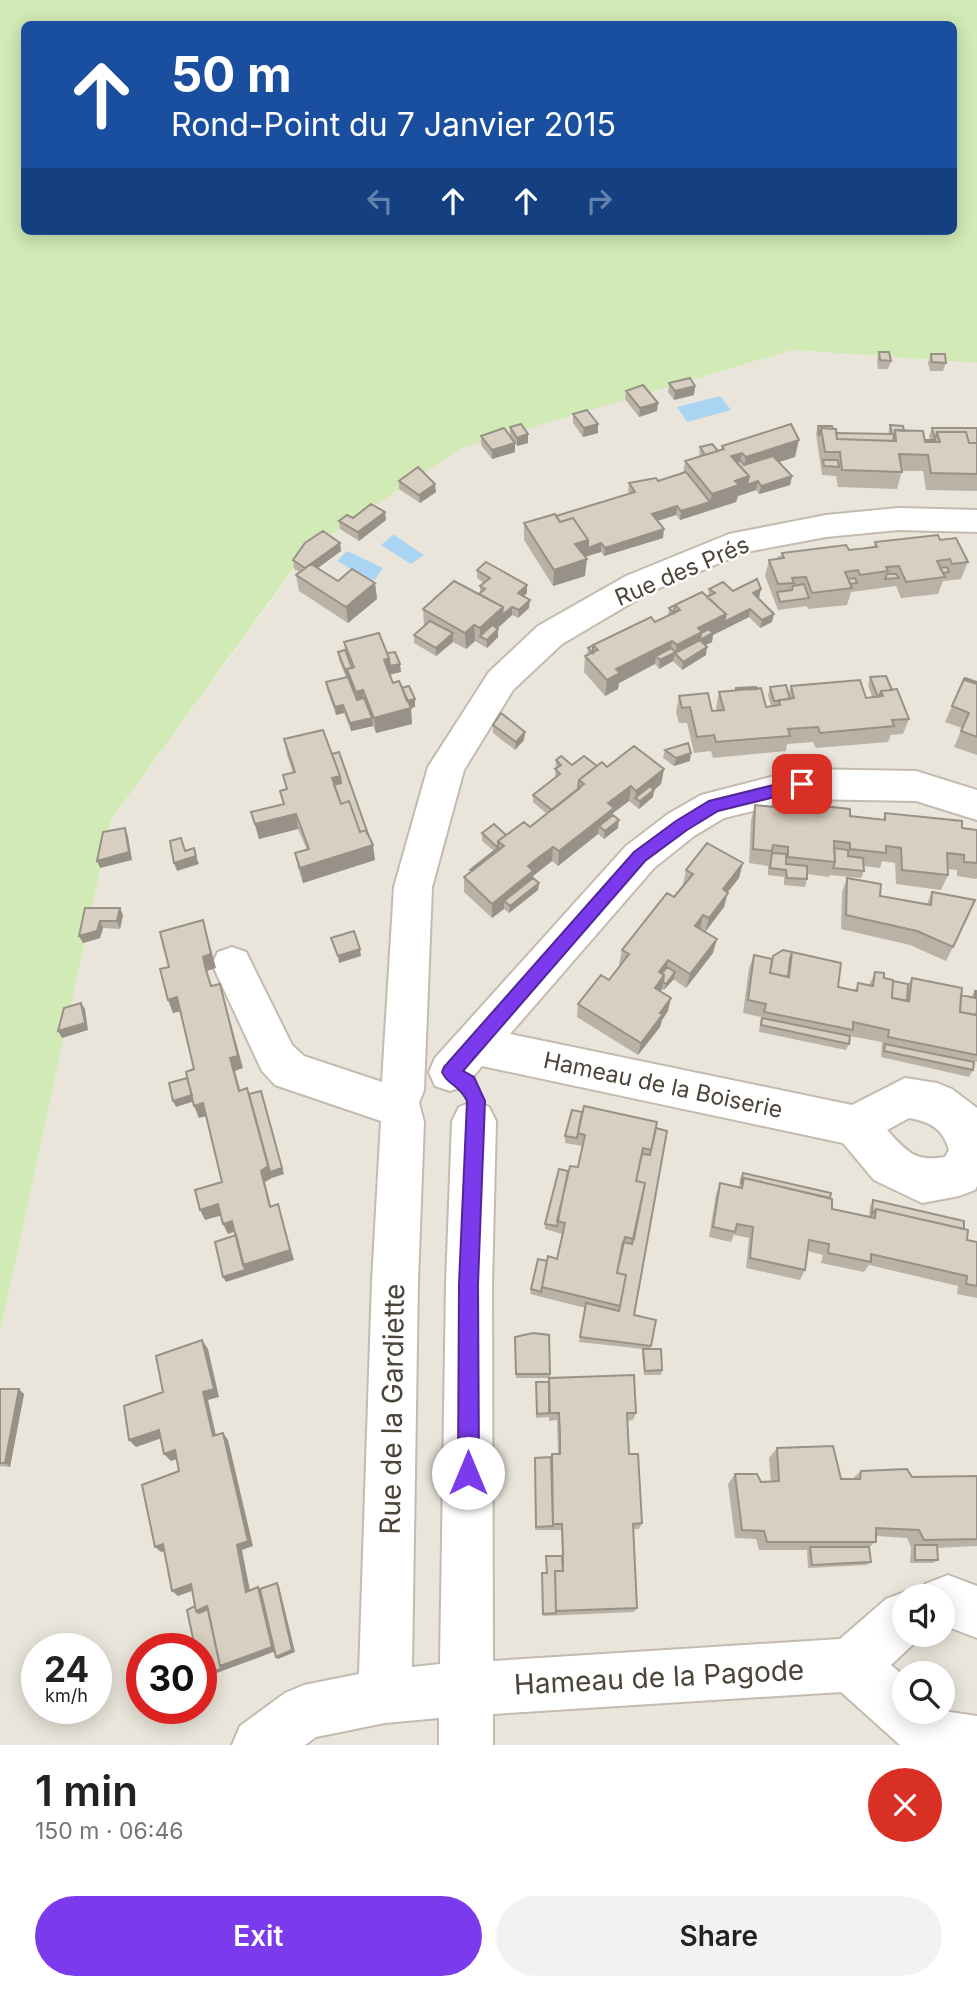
<!DOCTYPE html>
<meta charset="utf-8">
<style>
:root{--surface:#fff;--page:#f2f2f2;--text:#222;--muted:#767676;--accent:#7c3aed}
body{margin:0;font-family:Inter,sans-serif;background:var(--page);color:var(--text);height:100vh;display:flex;flex-direction:column;font-size:26px;white-space:nowrap}
*{box-sizing:border-box;margin:0}
p{font-size:23px;color:var(--muted)}
.icon{flex:none;width:38px;height:38px;fill:none;stroke:currentColor;stroke-width:2;stroke-linecap:round;stroke-linejoin:round}
.map{position:relative;height:1745px;overflow:hidden}
.drawer{display:flex;flex-direction:column;background:var(--surface);flex:1}
.drawer>*{flex:none}
.hud{position:absolute;left:21px;top:21px;width:936px;height:214px;border-radius:10px;box-shadow:0 4px 18px #0003;background:#1a4fa0;color:#fff;overflow:hidden}
.fabs{position:absolute;left:892px;top:1584px;display:grid;gap:14px}
.fabs a{display:grid;place-items:center;width:63px;height:63px;border-radius:50%;background:var(--surface);box-shadow:0 4px 18px #0003;font-size:35px}
.speed{position:absolute;left:21px;top:1633px;display:flex;gap:14px;font-size:35px;font-weight:700;text-align:center}
.speed>*{display:grid;place-content:center;width:91px;height:91px;border-radius:50%;background:var(--surface);box-shadow:0 4px 18px #0003;line-height:1}
.speed small{font-size:18px;font-weight:400}
.speed .limit{border:10px solid #d22;background:#fff;color:#111}
.pin{position:absolute;display:grid;place-items:center;width:60px;height:60px;color:#fff;margin:-30px;border-radius:14px;box-shadow:0 4px 10px #0006}
.me{position:absolute;width:77px;margin:-38px;rotate:0deg;stroke-linejoin:round;filter:drop-shadow(0 0 5px #0008)}
.turn{display:flex;align-items:center;gap:24px;height:147px;padding:0 35px;font-size:32px}
.turn .icon{width:91px;height:91px;stroke-width:2.5}
.turn b{display:block;font-size:49px;line-height:60px}
.lanes{display:flex;align-items:center;height:66px;padding:0 35px;background:#0003;justify-content:center;gap:35px;direction:ltr}
.lanes .off{opacity:.35}
.round{display:grid;place-items:center;flex:none;width:74px;height:74px;border-radius:37px;background:var(--page)}
.headline{display:flex;align-items:center;justify-content:space-between;height:119px;padding:0 35px}
h1{font-size:42px;font-weight:600;line-height:52px}
.cta{display:flex;gap:14px;margin-top:auto;padding:14px 35px}
.cta a{flex:1;height:80px;border-radius:42px;background:var(--accent);color:#fff;font-size:28px;font-weight:600;line-height:80px;text-align:center}
.cta a+a{background:var(--page);color:var(--text)}
.map>svg:first-child{display:block}
</style>
<div class="map">
<svg width="977" height="1745" viewBox="0 0 977 1745">
<rect width="100%" height="100%" fill="#f6f3ec"/>
<!-- residential -->
<path fill="#eae5da" fill-rule="evenodd" d="M793,350L977,363V1745H0V1333L111,820L307,551L462,448ZM905,1596H943V1634H905ZM37,1648H96V1708H37ZM142,1648H201V1708H142ZM905,1673H943V1712H905Z"/>
<!-- green -->
<path fill="#d2eab5" fill-rule="evenodd" d="M0,0H977V363L793,350L462,448L306,551L111,820L0,1333ZM24,24H954V231H24Z"/>
<!-- water -->
<path fill="#a9d4f2" d="M720,396L731,410L687,422L677,407Z
M393,535H394L424,555L411,564L381,545Z
M347,551L383,568L375,580C364,580 348,566 337,561Z"/>
<g fill="none" stroke-linecap="round" stroke-linejoin="round">
<!-- minor casing -->
<g stroke="#c2bbae" stroke-width="4">
<path id="minor" d="M898,508L977,510V532L898,530L826,537L746,552L650,592L562,644L513,690L464,770L432,887L424,1090L419,1103L424,1122L418,1281L412,1667L440,1664L446,1284L452,1121L459,1107L474,1101L489,1107L496,1121L492,1284L493,1661L840,1639L886,1599L905,1592L915,1596H905V1634H924L891,1665L905,1677V1712L943,1711L977,1716V1745H900L841,1692L493,1714V1745H439V1718L385,1723L316,1737L305,1745H232L240,1726L285,1693L304,1685L359,1674L372,1281L381,1121L275,1085L262,1071L212,964L218,952L232,947L246,952L292,1045L304,1056L382,1082L394,887L428,767L489,672L538,626L626,576L729,534L826,515Z
M802,769L916,771L977,790V820L916,801L802,799L724,818L694,836L654,868L510,1034L852,1105L905,1078L937,1083L952,1089L977,1108V1186L975,1190L959,1196L922,1203L874,1180L843,1143L482,1066L465,1086L450,1091L435,1086L429,1072L435,1058L626,846L668,814L701,795ZM909,1118C930,1122 943,1128 949,1150L945,1157C915,1162 907,1152 887,1130Z
M948,1575L977,1586V1638L948,1627L943,1628V1596H919L925,1584Z"/>
</g>
<!-- minor -->
<use href="#minor" fill="#fff" fill-rule="evenodd"/>
</g>
<!-- wall -->
<path fill="#bab2a6" d="M879,352L891,361L888,369H878L877,361Z
M931,354L946,363L943,371H930L928,363Z
M669,383L695,386L694,395L674,400L668,392Z
M626,391L658,403L657,411L639,417L625,399Z
M573,414L598,433L583,437L573,423Z
M890,425L925,440H930L929,436L932,428H977V491L926,490L923,471H902L897,489L838,487L836,476L822,475L816,434L818,426L833,429L836,433L888,434Z
M510,427L528,434V443L517,446L515,443V452L492,459L481,445V436H510Z
M722,446L795,457L779,462L792,476L790,485L759,494L756,490L738,496L736,502L680,520L676,515L657,521L663,538L604,556L601,552L585,557V576L553,586L524,540V523L556,516L630,494L628,491L629,483L658,481L683,473L685,461L699,457L700,447L718,451L721,450Z
M399,481L436,492L420,503L399,489Z
M353,518L386,520L359,541L340,529L339,521Z
M940,540L968,562L961,579L943,581L938,594L901,598L896,586L851,592L847,605L808,609L807,606L778,610L765,576L769,560L777,559L778,556H781L782,553L849,550L870,548L871,546H874L875,542Z
M340,543L341,551L318,568L338,581L375,583L377,599L348,623L299,591L296,575L300,572L294,569L293,560Z
M477,570L527,585V593L524,596L529,608L518,618L512,615L497,629L498,637L487,648L475,641L466,649L453,642L436,656L414,643V635L425,625H424L423,609L480,593V586L484,583L477,578Z
M709,589L733,591L759,598H758L772,622L760,628L749,617L713,635L712,642L705,645L706,655L682,670L673,661L659,669L655,664L619,683L618,689L605,696L584,672L585,656L587,655L588,648L655,622L668,616L669,608L708,597Z
M344,642L387,653L401,672L390,675L393,683L402,688L415,699V707L410,708L412,724L376,733L373,726L351,731L344,713L336,715L327,690L326,682L346,677L339,660L338,652L345,650Z
M870,677L892,690L909,719L903,734L891,735L888,742L816,748L813,742L787,744L786,751L713,758L711,751L694,753L687,723H679L676,712L679,696L712,711H717L716,707L719,692L735,690L736,688L766,707L771,706L768,695L770,687L789,694L791,686L866,698L872,697L868,685Z
M964,679L977,682V755L954,747L962,728L945,722Z
M493,725L525,732L524,740L515,750L493,733Z
M284,739L332,754L368,834L375,860L303,883L298,868L295,853L307,850L298,829L259,839L251,812L283,804L280,791L286,790L283,775L293,773L287,755Z
M665,750L690,761L674,766L663,758Z
M556,760L572,765L664,769L661,784L654,790L653,797L639,809L629,801L613,813V815L618,828L604,839L598,834L558,866L552,861L533,876V878L539,883L538,890L509,913L504,909L492,918L464,892V877L470,873V870L494,851L482,841V833L506,835L530,827L546,813L533,802V795L555,778Z
M772,802L850,816L883,819L885,813L962,828L977,830V878L976,879L957,876V870L948,869V875L941,890L896,884L895,863L882,861L880,868L864,866V871L861,878L830,875L829,877L807,874V879L805,887L784,885V877L768,875V865V866L749,863L751,820L755,805L771,807Z
M686,870L739,878L727,892L724,907L705,932L713,953L686,988L673,979L664,990L662,989L660,991L668,1011L662,1020L660,1027L638,1055L577,1017L578,1004L609,980L621,965L619,964L622,950L674,897L684,885L683,884Z
M847,878L880,896L927,904L932,892L953,947L946,961L910,945L841,929L842,892Z
M85,908L123,915L120,929L103,928L100,938L83,943L79,936Z
M783,950L838,987L855,990L858,983L869,985L875,972L884,978L893,981L908,984L912,978L961,995L971,997L975,991H977V1062L975,1061L973,1070L969,1077L881,1057L882,1042L850,1036L849,1044L846,1050L759,1032L761,1017L743,1013L749,968L754,955L772,959Z
M582,1112L657,1122L634,1315L651,1346L650,1349L662,1370L661,1375H644L642,1353L643,1349L579,1342L586,1308L530,1294L531,1289L547,1261L557,1259L562,1234L545,1229V1224L568,1171L578,1167L582,1146L565,1143V1136Z
M743,1173L830,1198L832,1209L869,1217L870,1206L873,1200L964,1229L967,1240L977,1242V1298L957,1294L958,1286L869,1265L864,1272L821,1263L823,1255L808,1251L805,1270L800,1280L746,1268L749,1238L734,1235L731,1242L709,1237L716,1194L720,1183L739,1188L740,1179Z
M515,1337L550,1374V1378L636,1413L633,1420L627,1421L629,1454L642,1523L639,1529H633L637,1608L634,1612L543,1616L542,1576V1573H546V1556H562L561,1530H535V1461L551,1457L552,1454H558L557,1420L549,1421V1416V1417L536,1418V1382H549V1378H516Z
M0,1389L24,1394L10,1467L0,1466Z
M777,1448L841,1479H852L861,1471L912,1477L977,1476V1546L937,1548L938,1560L933,1563H910L911,1548L907,1538L876,1536V1542L869,1547L871,1562L867,1565L808,1568L807,1550H759L756,1539L735,1538L728,1484L735,1474L761,1482H771L769,1458Z"/>
<!-- shaded-wall -->
<path fill="#979187" d="M695,386L694,395L674,400L675,391Z
M658,403L657,411L639,417L640,408Z
M598,424V433L583,437L584,428Z
M528,434V443L517,446V438Z
M799,440L795,457L743,473L746,457Z
M515,443V452L492,459V450Z
M742,453L739,469L731,456Z
M749,476L758,481L756,490L738,496L736,502L680,520L681,511L710,502L712,494L735,481Z
M792,476L790,485L759,494L761,486Z
M435,484L436,492L420,503L419,495Z
M677,506L676,515L651,523L652,514Z
M385,512L386,520L359,541L358,532Z
M664,529L663,538L604,556L605,548Z
M588,540L601,543V552L574,560L575,544Z
M340,543L341,551L307,576L305,568Z
M587,559L585,576L553,586L554,570Z
M375,583L377,599L348,623L346,607Z
M527,585V593L518,602V593Z
M761,589L759,598L752,602L753,593Z
M530,600L529,608L518,618L519,610Z
M503,607H512V615L486,639L480,636V628Z
M750,609L749,617L713,635L712,642L679,658L675,654L677,645L698,628L726,614Z
M774,614L772,622L760,628L762,620Z
M474,625L475,641L466,649L465,633Z
M498,629V637L487,648V640Z
M453,633V642L436,656V648Z
M672,641L670,655L675,653L673,661L659,669L660,660L656,656L655,664L619,683L618,689L605,696L607,680L616,669Z
M707,647L706,655L682,670L683,662Z
M389,658L391,674L385,676L384,660Z
M400,664L401,672L391,674L390,666Z
M363,690L364,706L358,708L356,692Z
M415,699V707L405,709V701Z
M343,705L344,713L336,715L335,707Z
M411,708L412,724L376,733L374,718Z
M372,718L373,726L351,731L350,723Z
M525,732L524,740L515,750L516,742Z
M691,753L690,761L674,766L676,758Z
M664,769L661,784L654,790L653,797L639,809L640,801L635,798L634,806L636,791Z
M340,776L342,791L336,793L332,778Z
M631,786L629,801L613,813L612,823L599,826L598,834L558,866L559,851L608,803Z
M296,814L298,829L259,839L255,824Z
M619,820L618,828L604,839L605,831Z
M125,828L128,836L132,860L100,868L97,861Z
M373,845L375,860L303,883L300,868Z
M553,847L552,861L533,876V885L504,901V909L492,918V904L528,866Z
M196,856L199,864L177,871L174,863Z
M743,863L739,878L719,903L723,889Z
M539,883L538,890L509,913L510,906Z
M728,893L724,907L705,932L709,918Z
M120,908L123,915L120,929L117,921Z
M703,915L700,929L695,926Z
M203,920L216,968L207,971L216,1000L203,957Z
M100,921L103,928L100,938L83,943L79,936Z
M717,939L713,953L686,988L690,974Z
M360,949L361,956L339,963L338,956Z
M668,960L666,974L660,980L659,972Z
M675,972L674,979L664,990L666,984Z
M664,975L662,989L652,1002L655,988Z
M220,984L243,1068L235,1071L244,1103L230,1058Z
M177,997L182,1011L173,1013L168,1000Z
M671,998L668,1011L662,1020L660,1027L638,1055L641,1043L660,1013Z
M81,1003L85,1009L88,1030L62,1038L58,1031Z
M261,1091L284,1174L272,1178L265,1182L274,1218L261,1171L251,1101Z
M193,1094L195,1101L176,1107L173,1101Z
M203,1103L207,1116L199,1118L194,1106Z
M218,1204L223,1215L205,1220L200,1210Z
M278,1204L294,1260L226,1282L223,1277L243,1265Z
M232,1221L237,1231L228,1234L223,1224Z
M202,1340L208,1349L219,1397L208,1400L218,1444L213,1436L203,1392Z
M19,1389L24,1394L10,1467L5,1463Z
M159,1430L165,1437L136,1447L129,1440Z
M223,1433L228,1440L253,1546L242,1550L251,1596L246,1592L237,1545Z
M175,1450L182,1457L171,1461L164,1454Z
M163,1544L169,1550L161,1552L155,1547Z
M277,1583L279,1586L295,1652L278,1659L276,1657Z
M191,1584L197,1589L178,1596L172,1591Z
M258,1587L263,1592L276,1651L203,1678L201,1677L220,1666L202,1615L196,1611L200,1608Z"/>
<!-- building -->
<path fill="#d8cfc1" stroke="#979187" stroke-width="2" d="M879,352H889L891,361L880,360Z
M931,354H945L946,363L932,362Z
M690,378L695,386L675,391L669,383Z
M643,385L658,403L640,408L626,391Z
M587,410L598,424L584,428L573,414Z
M521,424L528,434L517,438L510,427Z
M791,424L799,440L746,457L742,453L731,456L749,476L735,481L739,485L712,494L685,461L724,449L722,446Z
M890,425L903,426L904,431L895,430L893,441L837,439L836,433L892,434Z
M818,426H832L833,429L821,428L819,436Z
M504,428L515,443L492,450L481,436Z
M821,428L836,429L837,439L896,441L895,430L923,431L925,442H940L937,432H966L969,443H977V474L931,473L928,455L899,454L902,472L842,470L840,452H825Z
M932,428H977V443H969L966,432H937L935,440Z
M925,440H935V442H925Z
M712,444L718,451L705,455L700,447Z
M773,456L792,476L761,486L758,481L747,485L749,476L736,462L741,461L744,465Z
M823,460H838L839,467L824,466Z
M418,467L435,484L419,495L399,481Z
M686,472L710,502L681,511L677,506L652,514L664,529L605,548L601,543L588,548V540L573,518L560,522L556,516L635,492L629,483L656,478L658,481Z
M371,504L385,512L358,532L339,521L347,515L353,518Z
M555,514L560,522L573,518L588,540L575,544L587,559L554,570L524,523Z
M323,531L340,543L305,568L293,560L305,543Z
M938,535L940,540L956,538L968,562L952,564L950,559L937,561L945,577L906,582L899,566L886,567L888,571L860,575L858,570L845,572L852,588L812,593L806,577L792,578L794,583L778,584L769,560L784,558L782,553L846,545L849,550L877,547L875,542Z
M486,562L527,585L518,593L530,600L519,610L512,607L502,615L503,607L479,594L485,589L480,586L490,578L477,570Z
M311,564L338,581L352,569L375,583L346,607L296,575Z
M947,567L949,572L943,573L940,568Z
M887,574H896L899,578L885,579Z
M855,578L857,583L850,584L848,579Z
M757,579L761,589L753,593L774,614L762,620L750,609L724,622L726,614L707,597L715,593L709,589L723,582L733,591Z
M454,581L503,607L480,628L474,625L465,633L423,609Z
M804,584L809,598L780,602L777,592L792,590L793,586Z
M702,592L726,614L698,628L702,632L677,645L672,641L616,669L620,673L607,680L585,656L598,650L593,645L651,617L655,622L680,610L675,605Z
M683,601L675,605L674,613L669,608Z
M430,621L453,633L436,648L414,635Z
M492,625L498,629L487,640L480,636Z
M709,629L713,633L700,640L701,633Z
M379,633L389,658L384,660L393,683L399,681L411,708L374,718L363,690L356,692L347,669L354,667L344,642Z
M700,640L707,647L683,662L675,653Z
M593,645V653L588,648Z
M671,648L676,652L660,660L656,656Z
M345,650L352,668L347,669L348,677L338,652Z
M395,652L400,664L390,666L389,658L387,653Z
M886,676L892,690L881,691L879,697H878L870,677Z
M348,677L357,700L364,698L372,718L350,723L343,705L335,707L326,682Z
M965,678L977,682V684L964,680Z
M964,679L977,684V737L961,731L969,713L952,706Z
M860,680L866,698L883,696L881,691L897,689L909,719L892,720L894,726L820,733L818,727L788,729L790,736L716,742L714,735L697,737L690,707L682,708L679,696L708,693L712,711L724,710L719,692L761,688L766,707L780,705L779,700L794,698L791,686Z
M786,685L790,699L779,700V701H774L770,687Z
M409,686L415,699L407,701L402,688Z
M756,687L757,689L736,690V688Z
M501,713L525,732L516,742L493,725Z
M323,730L340,776L332,778L341,804L349,801L360,832L366,830L373,845L300,868L295,853L309,849L296,814L255,824L251,812L284,804L280,791L287,789L283,775L295,772L284,739Z
M688,743L691,753L676,758L665,750Z
M634,746L664,769L636,791L631,786L608,803L614,808L559,851L553,847L539,857L528,866L533,871L492,904L464,877L504,846L498,841L524,822L530,827L584,784L579,780L589,772L602,762L607,767Z
M339,752L368,834H367L366,830L360,832L349,801L341,804L334,785L341,783L340,776L332,754Z
M561,756L572,765L584,756L597,766L579,780L578,787L580,788L552,810L533,795L560,774L555,769L561,765L556,760Z
M650,786L654,790L640,801L635,798Z
M774,801L850,809V816L885,820V813L962,821V828L977,830V863L964,862V855L947,853L948,875L902,870L901,848L886,846V853L850,849V843L834,841L835,862L788,857V847L773,845L772,851L753,849L755,805L774,807Z
M613,815L619,820L605,831L599,826Z
M494,824L506,835L498,841V848L500,849L472,871L470,870L498,848L482,833Z
M125,828L129,852L97,861L103,832Z
M181,838L185,851L194,848L196,856L174,863L170,841Z
M707,843L743,863L723,889L728,893L709,918L703,915L695,926L717,939L690,974L668,960L659,972L664,975L655,988L671,998L660,1013L663,1014L641,1043L578,1004L601,975L609,980L629,954L622,950L667,893L674,897L684,885L693,874L686,870Z
M834,848L848,850V856L863,858L864,871L833,868L835,862Z
M772,853L786,854V864L807,866V879L787,878L786,870L770,868Z
M533,878L539,883L510,906L504,901Z
M847,878L881,884L880,896L931,905L932,892L975,900L953,947L917,931L846,915Z
M85,908H120L117,921H100L97,931L79,936Z
M203,920L211,954L203,957L206,970L211,986L220,984L238,1056L230,1058L239,1091L247,1088L268,1166L261,1171L270,1207L278,1204L290,1250L243,1265L232,1221L223,1224L218,1204L200,1210L195,1190L222,1182L203,1103L194,1106L186,1072L194,1069L177,997L168,1000L160,969L169,967L160,932Z
M354,931L360,949L338,956L331,938Z
M783,950L792,952L790,959L788,977L770,973L773,956Z
M792,952L841,963L838,987L857,991L858,983L873,986L875,972L884,973V978L893,980L892,998L909,1001L912,978L962,988L960,1012L977,1015V1055L888,1037L889,1030L853,1022V1030L764,1012L766,1004L748,1000L754,955L772,959L770,973L789,977Z
M667,967L675,972L666,984L663,982L664,975L662,974Z
M893,981L908,984L907,1001L892,998Z
M975,991H977V1011L976,1015L960,1012L961,995L975,998Z
M81,1003L85,1023L58,1031L64,1008Z
M762,1018L850,1036L849,1044L761,1025Z
M885,1044L974,1062L973,1070L884,1051Z
M187,1078L192,1095L173,1101L169,1083Z
M261,1091L282,1168L270,1172L249,1094Z
M584,1106L657,1122L651,1150L643,1148L636,1181L645,1183L634,1239L625,1237L617,1273L626,1275L620,1306L542,1287L548,1256L557,1259L562,1237L565,1223L557,1221L570,1166L578,1167L585,1135L578,1133Z
M572,1110L582,1112L577,1138L565,1136Z
M656,1128L667,1131L634,1315L656,1320L651,1346L580,1337L586,1303L619,1311L626,1275L617,1273L623,1242L632,1244L645,1183L636,1181L642,1154L650,1155Z
M559,1169L568,1171L557,1226L545,1224Z
M743,1173L831,1193L830,1198L744,1178L741,1184Z
M744,1178L832,1199V1209L851,1213L875,1218L876,1209L968,1230L967,1240L977,1242V1286L966,1284L967,1276L871,1254V1262L828,1253L829,1244L809,1240L805,1270L750,1258L753,1227L737,1224L735,1232L713,1227L720,1183L742,1188Z
M873,1200L964,1221V1229L876,1209L872,1214Z
M236,1235L245,1270L223,1277L215,1242Z
M538,1259L547,1261L541,1292L531,1289Z
M533,1333L549,1335L550,1374H516L515,1337Z
M202,1340L214,1389L203,1392L213,1436L223,1433L248,1541L237,1545L246,1592L258,1587L272,1647L220,1666L207,1606L196,1611L191,1584L172,1591L163,1544L155,1547L142,1485L179,1471L175,1450L164,1454L159,1430L129,1440L124,1406L163,1392L156,1356Z
M643,1349H661L662,1370L645,1371Z
M634,1375L636,1413H627L629,1454H638L642,1523L633,1524L637,1608L556,1611L555,1571H563V1552L562,1524H553L552,1454H560V1435L559,1413H550L549,1378Z
M536,1382H549V1413L537,1414Z
M0,1389H19L5,1463H0Z
M833,1446L841,1479H860L861,1471L907,1469L912,1477L977,1476V1539L924,1540L919,1530L876,1528V1542H767L764,1531L742,1530L735,1474H757L761,1482L779,1481L777,1448Z
M551,1457L553,1526L536,1527L535,1458Z
M915,1545H937L938,1560H915Z
M810,1547H869L871,1562L812,1565Z
M546,1556H562L563,1571H555V1573L556,1613L543,1614L542,1573H547Z
M277,1583L292,1650L276,1657L260,1589Z
M195,1606L196,1611L199,1613L208,1609L220,1666L223,1668L201,1676V1648H195L187,1610Z"/>
<!-- route -->
<path fill="#7c3aed" stroke="#51269a" stroke-width="2" d="M802,778L807,780L810,784L807,789L718,811L687,830L645,861L463,1071L474,1077L485,1101L478,1284L479,1473L476,1480L468,1483L461,1480L458,1473L459,1284L467,1101C459,1084 447,1085 442,1072L444,1067L634,852L676,821L709,801Z"/>
<g text-anchor="middle" stroke-width="5" stroke-linejoin="round" paint-order="stroke">
<!-- street labels -->
<g font-size="23" fill="#4b4439" stroke="#fff">
<text transform="translate(682 571) rotate(-23)" y="8">Rue des Prés</text>
<text transform="translate(663 1085) rotate(12)" y="8">Hameau de la Boiserie</text>
</g>
<!-- near-street labels -->
<g font-size="28" fill="#4b4439" stroke="#fff">
<text transform="translate(392 1409) rotate(-89)" y="10">Rue de la Gardiette</text>
<text transform="translate(659 1677) rotate(-3)" y="10">Hameau de la Pagode</text>
</g>
</g>
</svg>
<div class="fabs">
<a><svg class="icon" aria-label="sound" viewBox="0 0 24 24"><path d="M4 9h4l5-4v14l-5-4H4zM17 9q2 3 0 6"/></svg></a>
<a><svg class="icon" aria-label="search" viewBox="0 0 24 24"><circle cx="10" cy="10" r="6"/><path d="M15 15l6 6"/></svg></a>
</div>
<div class="speed"><div>24<small>km/h</small></div><div class="limit">30</div></div>
<div class="pin" style="left:802px;top:784px;background:#d93025"><svg class="icon" aria-label="arrive" viewBox="0 0 24 24"><path d="M6 21V4h12l-3 4 3 4H6"/></svg></div>
<svg class="me" style="left:468px;top:1473px" viewBox="-20 -20 40 40"><circle r="19" fill="#fff"/><path d="M0-13L10 11 0 6-10 11z" fill="#7c3aed"/></svg>
<div class="hud">
<div class="turn"><svg class="icon" aria-label="ahead" viewBox="0 0 24 24"><path d="M12 20V5M6 11l6-6 6 6"/></svg><div><b>50 m</b>Rond-Point du 7 Janvier 2015</div></div>
<div class="lanes"><svg class="icon off" aria-label="left" viewBox="0 0 24 24"><path d="M17 20v-9H6M10 6l-5 5 5 5"/></svg><svg class="icon" aria-label="ahead" viewBox="0 0 24 24"><path d="M12 20V5M6 11l6-6 6 6"/></svg><svg class="icon" aria-label="ahead" viewBox="0 0 24 24"><path d="M12 20V5M6 11l6-6 6 6"/></svg><svg class="icon off" aria-label="right" viewBox="0 0 24 24"><path d="M7 20v-9h11M14 6l5 5-5 5"/></svg></div>
</div>
</div>
<section class="drawer">
<div class="headline"><div><h1>1 min</h1><p>150 m · 06:46</p></div><a class="round" style="background:#d93025;color:#fff"><svg class="icon" aria-label="close" viewBox="0 0 24 24"><path d="M6 6l12 12M18 6L6 18"/></svg></a></div>
<div class="cta"><a>Exit</a><a>Share</a></div>
</section>
